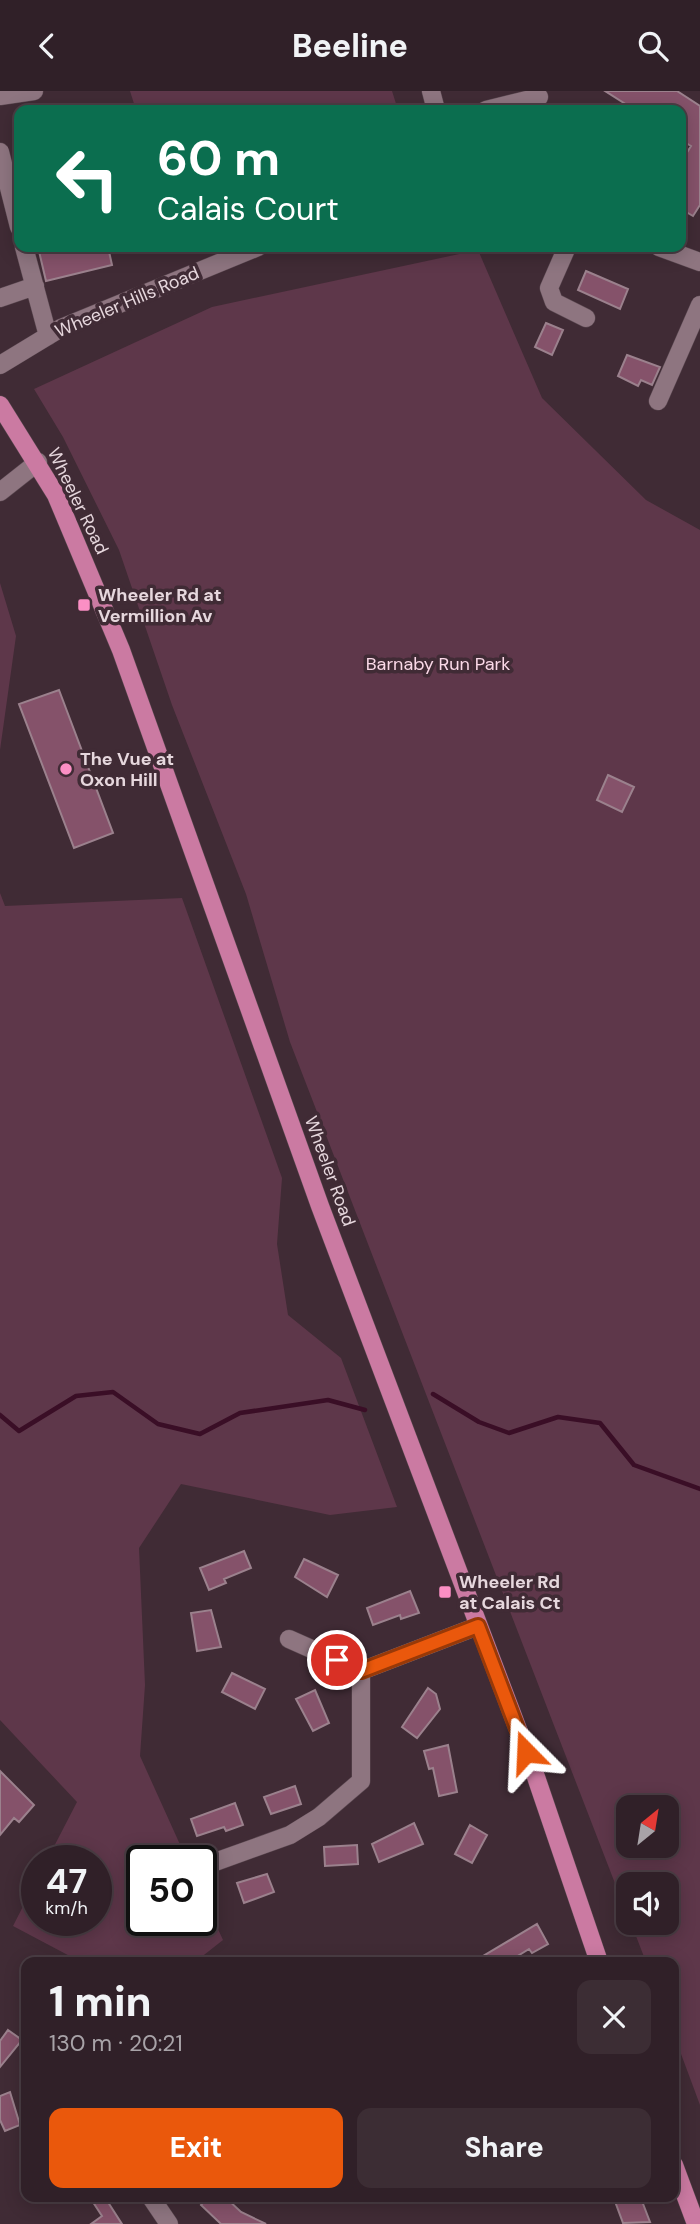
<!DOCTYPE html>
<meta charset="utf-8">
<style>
:root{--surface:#302028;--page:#3c2d34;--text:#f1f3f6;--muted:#a8a3a8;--line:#4b3e45;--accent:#ea580c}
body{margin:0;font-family:"DM Sans",sans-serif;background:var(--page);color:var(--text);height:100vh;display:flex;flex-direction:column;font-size:26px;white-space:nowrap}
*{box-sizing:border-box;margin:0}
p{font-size:23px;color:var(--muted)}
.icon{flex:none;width:38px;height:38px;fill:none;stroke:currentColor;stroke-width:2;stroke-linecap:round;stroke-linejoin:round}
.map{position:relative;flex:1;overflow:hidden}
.side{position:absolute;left:21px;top:1866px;width:658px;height:245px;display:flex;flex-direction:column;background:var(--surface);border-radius:14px;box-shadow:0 4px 18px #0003,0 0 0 2px var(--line)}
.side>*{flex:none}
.top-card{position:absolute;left:14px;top:14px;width:672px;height:147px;border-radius:14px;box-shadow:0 4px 18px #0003,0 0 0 2px var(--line);background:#0b6e4f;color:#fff;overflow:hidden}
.needle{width:46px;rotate:30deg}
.buttons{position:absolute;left:616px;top:1704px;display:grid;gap:14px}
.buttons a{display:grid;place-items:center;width:63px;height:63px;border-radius:14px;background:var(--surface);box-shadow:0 4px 18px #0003,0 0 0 2px var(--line);font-size:35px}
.speed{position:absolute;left:21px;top:1754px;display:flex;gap:14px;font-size:35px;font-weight:700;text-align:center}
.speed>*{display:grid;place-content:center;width:91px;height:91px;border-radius:50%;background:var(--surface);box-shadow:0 4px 18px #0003,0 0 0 2px var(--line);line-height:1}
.speed small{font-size:18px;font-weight:400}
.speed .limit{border:4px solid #111;border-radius:10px;background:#fff;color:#111}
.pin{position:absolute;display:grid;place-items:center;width:60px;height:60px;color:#fff;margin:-30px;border:4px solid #fff;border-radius:50%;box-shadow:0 2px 7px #0007}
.me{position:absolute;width:77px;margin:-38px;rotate:339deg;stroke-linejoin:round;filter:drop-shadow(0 0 5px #0008)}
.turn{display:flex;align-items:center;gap:24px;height:147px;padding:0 28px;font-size:32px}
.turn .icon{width:91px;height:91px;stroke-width:2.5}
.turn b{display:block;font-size:49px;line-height:60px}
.round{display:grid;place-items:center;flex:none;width:74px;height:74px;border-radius:14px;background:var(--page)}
.summary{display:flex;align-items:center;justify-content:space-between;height:119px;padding:0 28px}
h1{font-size:42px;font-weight:800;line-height:52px}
.primary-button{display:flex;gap:14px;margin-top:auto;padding:14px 28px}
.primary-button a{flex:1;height:80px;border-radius:14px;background:var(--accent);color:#fff;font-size:28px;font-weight:800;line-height:80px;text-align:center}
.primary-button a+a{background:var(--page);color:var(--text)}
header{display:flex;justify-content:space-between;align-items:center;height:91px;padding:0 28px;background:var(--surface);font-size:32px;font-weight:800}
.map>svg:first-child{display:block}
</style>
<header><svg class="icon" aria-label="back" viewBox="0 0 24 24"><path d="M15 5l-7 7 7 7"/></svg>Beeline<svg class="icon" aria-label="search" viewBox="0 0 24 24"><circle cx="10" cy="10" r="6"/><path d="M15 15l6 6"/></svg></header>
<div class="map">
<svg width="700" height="2133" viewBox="0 0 700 2133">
<rect width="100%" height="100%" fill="#402b35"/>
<!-- green -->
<path fill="#5e374a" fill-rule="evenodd" d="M130,0H392L398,19H136Z
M478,159L542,307L646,409L700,439V2014L674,1944V1871H646L631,1832H667V1794H628V1826L290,951L246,803L172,614L119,459L63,346L34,298L212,216ZM628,1717H667V1755H628Z
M0,492L16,545L0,659Z
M0,802L5,815L182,807L282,1087L277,1153L288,1224L341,1267L397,1416L330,1424L181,1393L139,1457L145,1594L140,1665L187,1769H142V1829H201V1801L223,1849L195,1871H81L13,1835L37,1788V1829H96V1769H47L77,1711L0,1629Z"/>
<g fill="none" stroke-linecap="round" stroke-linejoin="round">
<!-- stream -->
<path stroke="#3a0e26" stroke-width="4.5" d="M433,1303L479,1331L509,1342L558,1326L600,1332L634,1374L700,1398
M0,1324L19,1340L76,1305L113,1301L158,1333L200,1343L240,1322L328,1309L365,1319"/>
</g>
<!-- building -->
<path fill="#85526a" stroke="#9b818d" stroke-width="2" d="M605,0H677L700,15V114L693,125L681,118V71L691,55L681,49V19H635Z
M38,156H108L112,174L46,190Z
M586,180L628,198L620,218L578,199Z
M546,232L563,239L552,264L535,256Z
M627,264L660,276L652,294L641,289L638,295L618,285Z
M59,599L113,742L74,757L19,613Z
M608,684L634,696L622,721L597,709Z
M244,1460L251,1477L224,1488L226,1492L209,1499L200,1477Z
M304,1468L338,1484L327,1506L295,1486Z
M410,1500L419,1522L401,1528L400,1524L373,1534L367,1517Z
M211,1519L221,1556L197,1560L191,1522Z
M232,1582L265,1598L255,1618L222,1601Z
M428,1597L436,1603L440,1618L417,1647L402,1636Z
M315,1599L329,1632L313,1640L296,1608Z
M448,1654L457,1701L439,1705L433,1677L429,1678L424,1660Z
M0,1680L34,1714L19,1731L14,1727L0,1744Z
M295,1695L301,1713L271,1723L264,1706Z
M235,1712L243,1734L226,1740L224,1736L197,1745L191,1728Z
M414,1732L423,1753L379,1771L372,1753Z
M470,1734L487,1744L472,1772L455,1763Z
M357,1754L358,1773L325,1775L324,1756Z
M267,1783L274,1801L244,1812L237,1792Z
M537,1833L548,1853L532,1862L529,1858L508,1871H473Z
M8,1939L22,1949L0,1976V1950Z
M10,2001L20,2034L5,2040L0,2029V2005Z
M89,2105H104L122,2133H91L102,2125Z
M209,2105H224L241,2121L266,2133H221L201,2114Z
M613,2105H640L650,2131L623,2132Z"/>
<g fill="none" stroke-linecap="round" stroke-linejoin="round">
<!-- minor casing -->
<g stroke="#5c4a52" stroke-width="19">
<path id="minor" d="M431,0L436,19
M0,5L34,0
M486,19L539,6
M0,61L19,136
M24,156L48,245
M567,156L549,197L554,211L586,227
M659,156L700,171
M0,207L35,195
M0,274L61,237L258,156
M658,310L700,214
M0,401L38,371
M289,1548L361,1580L478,1535
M215,1771L290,1744L319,1726L361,1690V1580
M150,2105L169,2133"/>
</g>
<!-- major casing -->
<g stroke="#5c4a52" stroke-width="19">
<path id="major" d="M0,314L56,404L121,559L320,1115L536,1686L599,1871
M674,2074L696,2133"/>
</g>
<!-- minor -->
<use href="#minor" stroke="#8e7580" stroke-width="18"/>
<!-- major -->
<use href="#major" stroke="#cb7aa2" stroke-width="18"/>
</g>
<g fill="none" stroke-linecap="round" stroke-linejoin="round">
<!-- route casing -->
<g stroke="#983908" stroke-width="18">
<path id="route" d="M337,1569L361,1580L478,1535L526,1661"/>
</g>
<!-- route -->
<use href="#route" stroke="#ea580c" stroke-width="12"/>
</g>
<!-- markers -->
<g fill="#fb8fc4" stroke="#402b35" stroke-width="2.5">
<rect x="77" y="507" width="14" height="14" rx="3.5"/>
<circle cx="66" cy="678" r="7"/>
<rect x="438" y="1494" width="14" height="14" rx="3.5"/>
</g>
<g text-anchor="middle" stroke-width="7" stroke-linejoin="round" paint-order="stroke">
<!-- street labels -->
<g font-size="18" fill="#e6d7dd" stroke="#402b35">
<text transform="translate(127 211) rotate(-23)" y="6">Wheeler Hills Road</text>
<text transform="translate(78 410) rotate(64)" y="6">Wheeler Road</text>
<text transform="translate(330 1080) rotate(70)" y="6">Wheeler Road</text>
</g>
<!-- poi labels -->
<g font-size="18" font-weight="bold" fill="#e6d7dd" stroke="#402b35" text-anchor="start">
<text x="98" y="510">Wheeler Rd at<tspan x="98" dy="21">Vermillion Av</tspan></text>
<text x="80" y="674">The Vue at<tspan x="80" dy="21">Oxon Hill</tspan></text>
<text x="459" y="1497">Wheeler Rd<tspan x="459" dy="21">at Calais Ct</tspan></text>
</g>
<!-- park labels -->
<g font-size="18" fill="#fbd9e8" stroke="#402b35">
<text x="438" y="579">Barnaby Run Park</text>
</g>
</g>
</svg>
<div class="buttons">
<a><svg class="needle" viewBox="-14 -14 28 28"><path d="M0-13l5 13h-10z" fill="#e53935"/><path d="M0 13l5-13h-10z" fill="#a8a3a8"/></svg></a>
<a><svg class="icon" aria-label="sound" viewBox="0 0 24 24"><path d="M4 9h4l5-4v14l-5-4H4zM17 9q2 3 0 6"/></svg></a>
</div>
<div class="speed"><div>47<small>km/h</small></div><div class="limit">50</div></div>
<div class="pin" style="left:337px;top:1569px;background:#d93025"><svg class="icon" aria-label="arrive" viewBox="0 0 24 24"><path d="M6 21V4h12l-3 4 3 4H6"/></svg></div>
<svg class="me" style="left:526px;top:1661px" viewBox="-20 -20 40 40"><path d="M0-17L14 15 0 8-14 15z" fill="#ea580c" stroke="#fff" stroke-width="4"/></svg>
<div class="top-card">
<div class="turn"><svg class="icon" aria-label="left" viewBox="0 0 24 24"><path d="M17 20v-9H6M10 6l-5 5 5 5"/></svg><div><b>60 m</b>Calais Court</div></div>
</div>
<section class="side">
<div class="summary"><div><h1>1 min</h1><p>130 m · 20:21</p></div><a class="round"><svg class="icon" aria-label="close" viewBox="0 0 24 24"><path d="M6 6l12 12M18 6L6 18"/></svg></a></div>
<div class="primary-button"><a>Exit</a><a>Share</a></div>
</section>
</div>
